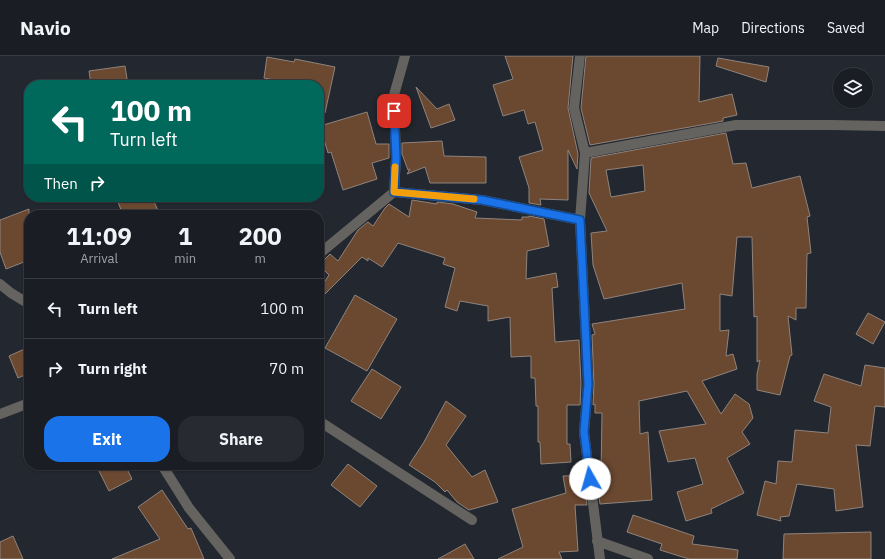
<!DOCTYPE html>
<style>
:root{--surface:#1a1d23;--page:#272a30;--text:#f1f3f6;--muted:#9fa2a6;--line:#383b41;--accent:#1a73e8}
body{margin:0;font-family:"IBM Plex Sans",sans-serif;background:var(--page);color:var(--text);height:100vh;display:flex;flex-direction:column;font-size:15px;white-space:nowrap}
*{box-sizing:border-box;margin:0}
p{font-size:13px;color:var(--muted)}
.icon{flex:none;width:22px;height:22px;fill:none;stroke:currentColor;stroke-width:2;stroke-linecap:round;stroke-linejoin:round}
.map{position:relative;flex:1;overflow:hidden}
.details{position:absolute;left:24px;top:154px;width:300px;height:260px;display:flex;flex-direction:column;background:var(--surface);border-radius:16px;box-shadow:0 1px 3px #0004,0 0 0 1px var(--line)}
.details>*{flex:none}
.banner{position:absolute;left:24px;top:24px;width:300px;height:122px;border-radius:16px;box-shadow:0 1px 3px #0004,0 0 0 1px var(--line);background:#00695c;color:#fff;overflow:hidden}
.fabs{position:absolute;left:833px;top:12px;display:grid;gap:8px}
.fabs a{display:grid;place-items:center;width:40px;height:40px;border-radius:50%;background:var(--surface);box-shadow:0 1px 3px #0004,0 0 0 1px var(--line);font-size:20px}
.pin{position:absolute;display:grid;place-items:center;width:34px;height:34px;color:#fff;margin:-17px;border-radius:8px;box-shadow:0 2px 6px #0006}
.me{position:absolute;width:44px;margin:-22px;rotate:353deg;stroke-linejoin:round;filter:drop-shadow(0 0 3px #0008)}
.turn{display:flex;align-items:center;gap:14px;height:84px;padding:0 20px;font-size:18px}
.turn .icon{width:52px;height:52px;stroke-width:2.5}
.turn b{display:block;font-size:28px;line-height:34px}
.then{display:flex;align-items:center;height:38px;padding:0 20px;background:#0003;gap:8px;font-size:15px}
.eta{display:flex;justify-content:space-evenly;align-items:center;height:68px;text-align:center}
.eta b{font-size:24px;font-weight:700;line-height:28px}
.action{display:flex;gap:8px;margin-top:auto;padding:8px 20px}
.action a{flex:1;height:46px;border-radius:16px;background:var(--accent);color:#fff;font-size:16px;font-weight:700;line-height:46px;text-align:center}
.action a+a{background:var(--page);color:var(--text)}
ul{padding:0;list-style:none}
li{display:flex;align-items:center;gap:12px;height:60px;padding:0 20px;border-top:1px solid var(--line)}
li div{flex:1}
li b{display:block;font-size:15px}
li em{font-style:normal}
header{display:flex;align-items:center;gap:24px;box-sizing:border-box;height:56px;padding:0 20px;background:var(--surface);border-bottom:1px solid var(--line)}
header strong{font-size:19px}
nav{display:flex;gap:22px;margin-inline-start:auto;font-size:14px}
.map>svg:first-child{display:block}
</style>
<header>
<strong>Navio</strong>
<nav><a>Map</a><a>Directions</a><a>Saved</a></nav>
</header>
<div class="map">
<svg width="885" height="503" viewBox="0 0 885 503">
<rect width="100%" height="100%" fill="#23272f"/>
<!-- building -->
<path fill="#6b4830" stroke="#8f847d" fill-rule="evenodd" d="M505,0H573L568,52L578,98L577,113L568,94V144L540,143L541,149L529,147V132L519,101L543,94L535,66L528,68L524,54L503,60L493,29L513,23Z
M586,0H700L699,46L732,38L737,59L723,62V65L590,89L581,52Z
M267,1L294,6L295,3L335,11L325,57H319V29H290V27L264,22Z
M718,2L769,11L766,26L716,10Z
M125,10L128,29H91L89,15Z
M416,31L437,53L449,48L455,64L431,72Z
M367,56L376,88H389V102L372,107L377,123L343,134L331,96L328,97L320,70Z
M726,77L733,108L746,107L752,132L800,120L810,160L807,161L811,197L807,198L806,252H796V264L788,260L792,299L790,300L780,339L757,334V318L760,304L757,306V260L754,261L752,181H737L732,240L720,238V275L729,274L726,300L733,298L737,313L702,325L721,358L735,338L749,348L753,362L742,376L750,388L727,402L744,437L711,453L712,457L686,465L677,436L703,428L695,402L668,406L659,375L706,368L687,335L639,345L640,378L648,376L652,444L600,448L596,418H601L602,357H595V348L593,349L594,328L592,279L595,278L592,268L685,253L682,227L604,243L593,209L591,177L607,175L589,137L591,102ZM643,109L645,135L611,141L606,114Z
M442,85L444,100L486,101V127H430L425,111L407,118L410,113L408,114L402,98V87Z
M129,141H152L160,159H123L118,146Z
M412,144L437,148V146L453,148L477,156L475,162L522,164V161H529V160L544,163L549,190L527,195L526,223L556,217L558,231L552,232L555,286L579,284L581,328L580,349H567V388H570L571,406L541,408L540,386H538V350H536L535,322H531V300L511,301L510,261L488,265V250L460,245L457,255L445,251L455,212L443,208L445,202L398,187L382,211L368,202V205L362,201L321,242L319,241V234L329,219L319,209L330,198L338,205L358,174L368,166L373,170L385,152L389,148L409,161Z
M29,153V204L6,213L0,196V164Z
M355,239L397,263L367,315L325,292Z
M868,257L885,266L873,288L856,278Z
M29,291V317L18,322L9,300Z
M865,309L885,312V351L875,350L870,390L856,389L863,451L836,455L834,433L797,428L789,460L780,461L781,465L757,459L765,425L776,428L778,405L792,406L795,374L828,377L831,351L814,345L824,318L861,330Z
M372,313L401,331L381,363L351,345Z
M446,345L466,360L446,389L472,421L485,414L498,446L469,454L457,446L447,434L445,436L435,426L409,409L424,386Z
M348,408L377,430L360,451L331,429Z
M96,409H125L132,423L109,435Z
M583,419L587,449H575L578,495L559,496L562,503H498L523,491L512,453L566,437L563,420Z
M162,434L188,473L191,472L204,503H112L160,483L138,451Z
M633,459L694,480L692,488L738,494L737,503H689L660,494L662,488L627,476Z
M871,476V503H783L784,478Z
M13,480L23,503H0V486Z
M465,488L474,503H438Z"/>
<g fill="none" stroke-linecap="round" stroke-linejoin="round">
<!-- minor -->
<path stroke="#65635f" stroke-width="10" d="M580,0L574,52L585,97L580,164L588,328L584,376L600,503
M585,97L736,69H831L885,70
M394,136L396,102L394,39L405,0
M319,198L394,136L482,144L580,164
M0,228L11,237L29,248
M0,358L29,347
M319,365L472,464
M162,409L189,452L230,503
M597,485L648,503"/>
</g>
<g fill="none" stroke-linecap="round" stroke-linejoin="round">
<!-- route casing -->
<g stroke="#114b97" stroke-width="10">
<path id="route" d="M394,55L396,102L394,136L482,144L580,164L588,328L584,376L590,423"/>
</g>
<!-- route -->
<use href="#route" stroke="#1a73e8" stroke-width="7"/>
<!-- slow -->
<path stroke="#f59e0b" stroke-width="7" d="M395,111L394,136L474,143"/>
</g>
</svg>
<div class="fabs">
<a><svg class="icon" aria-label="layers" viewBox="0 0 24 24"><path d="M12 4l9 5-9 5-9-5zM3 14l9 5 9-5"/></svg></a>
</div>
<div class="pin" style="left:394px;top:55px;background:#d93025"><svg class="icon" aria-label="arrive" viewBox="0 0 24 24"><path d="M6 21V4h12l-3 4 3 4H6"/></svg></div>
<svg class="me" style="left:590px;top:423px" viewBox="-20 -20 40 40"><circle r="19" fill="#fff"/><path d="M0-13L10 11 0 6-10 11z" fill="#1a73e8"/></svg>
<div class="banner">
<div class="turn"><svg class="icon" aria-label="left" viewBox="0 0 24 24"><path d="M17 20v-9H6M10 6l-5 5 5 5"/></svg><div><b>100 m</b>Turn left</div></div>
<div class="then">Then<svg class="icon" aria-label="right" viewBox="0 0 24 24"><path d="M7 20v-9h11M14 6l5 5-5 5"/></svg></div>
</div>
<section class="details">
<div class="eta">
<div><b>11:09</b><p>Arrival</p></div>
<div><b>1</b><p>min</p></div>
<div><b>200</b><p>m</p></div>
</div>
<ul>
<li><svg class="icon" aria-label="left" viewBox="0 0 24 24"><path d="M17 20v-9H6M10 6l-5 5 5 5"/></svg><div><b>Turn left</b></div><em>100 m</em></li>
<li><svg class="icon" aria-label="right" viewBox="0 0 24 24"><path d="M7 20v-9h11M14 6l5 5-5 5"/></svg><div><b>Turn right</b></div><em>70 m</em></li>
</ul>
<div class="action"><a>Exit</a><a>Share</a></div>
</section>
</div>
